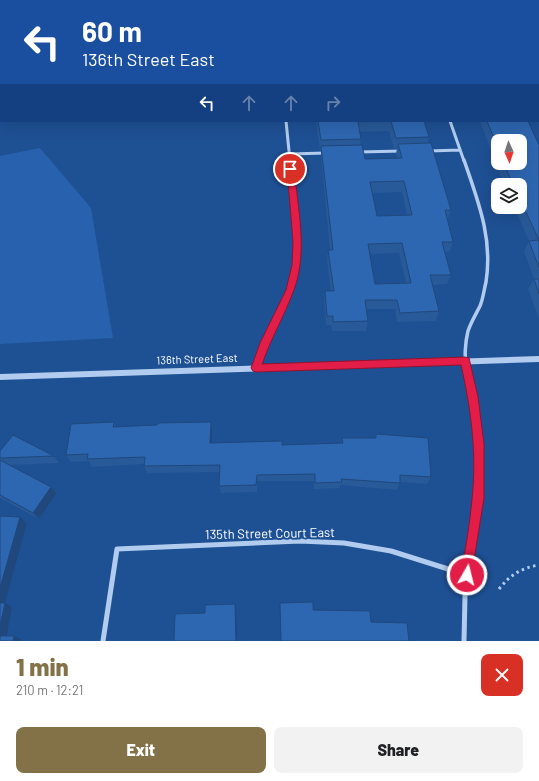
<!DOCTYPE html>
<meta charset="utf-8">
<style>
:root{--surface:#fff;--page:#f2f2f2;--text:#202124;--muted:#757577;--accent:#837247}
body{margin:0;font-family:Barlow,sans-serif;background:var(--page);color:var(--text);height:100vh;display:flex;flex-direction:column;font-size:15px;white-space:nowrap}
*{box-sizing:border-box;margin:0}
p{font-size:13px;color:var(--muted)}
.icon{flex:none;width:22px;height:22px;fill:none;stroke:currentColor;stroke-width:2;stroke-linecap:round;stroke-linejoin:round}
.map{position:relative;height:641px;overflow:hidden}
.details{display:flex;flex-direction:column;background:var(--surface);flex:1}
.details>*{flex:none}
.guide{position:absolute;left:0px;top:0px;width:539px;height:122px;box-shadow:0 4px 16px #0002;background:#1a4fa0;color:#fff;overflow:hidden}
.needle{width:26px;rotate:177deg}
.tools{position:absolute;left:491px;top:134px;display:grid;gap:8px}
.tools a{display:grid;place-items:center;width:36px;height:36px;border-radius:8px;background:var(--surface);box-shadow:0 4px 16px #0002;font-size:20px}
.pin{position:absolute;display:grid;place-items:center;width:34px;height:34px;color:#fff;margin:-17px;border:2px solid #fff;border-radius:50%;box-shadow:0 1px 4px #0007}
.me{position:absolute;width:44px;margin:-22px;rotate:8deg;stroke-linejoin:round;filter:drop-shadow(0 0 3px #0008)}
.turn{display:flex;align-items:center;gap:14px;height:84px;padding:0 16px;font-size:18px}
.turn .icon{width:52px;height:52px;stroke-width:2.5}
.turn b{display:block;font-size:28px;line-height:34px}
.lanes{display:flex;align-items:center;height:38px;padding:0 16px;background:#0003;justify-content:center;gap:20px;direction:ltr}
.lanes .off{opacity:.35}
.round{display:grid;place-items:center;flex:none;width:42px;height:42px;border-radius:8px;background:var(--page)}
.head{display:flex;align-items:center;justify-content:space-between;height:68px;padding:0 16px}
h1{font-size:24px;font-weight:800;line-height:30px;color:var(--accent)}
.action{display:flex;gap:8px;margin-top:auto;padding:8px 16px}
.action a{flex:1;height:46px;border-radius:8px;background:var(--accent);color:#fff;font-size:16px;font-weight:800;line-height:46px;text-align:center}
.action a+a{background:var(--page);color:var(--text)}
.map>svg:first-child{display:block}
</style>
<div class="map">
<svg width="539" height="641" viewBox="0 0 539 641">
<rect width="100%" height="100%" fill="#1e5094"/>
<!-- green -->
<path fill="#2861ad" d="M0,0H75L1,1V102Z
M40,148L91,208L113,338L0,344V156Z"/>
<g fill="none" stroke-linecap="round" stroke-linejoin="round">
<!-- path -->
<path stroke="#b1ccee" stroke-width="3" stroke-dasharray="2.5 3.5" stroke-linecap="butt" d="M499,589C510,575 521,568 539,565"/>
<!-- minor-far2 -->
<path stroke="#b1ccee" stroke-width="3" d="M286,121L290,161
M450,121L464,161
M429,151L460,150
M359,152L402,151
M289,154L326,153"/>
<!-- minor-far1 -->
<path stroke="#b1ccee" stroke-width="3.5" d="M464,160C478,201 493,238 486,282C484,290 483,299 480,306C476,314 471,322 468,331C465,343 464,359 467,370
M256,368L265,343L290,290L296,265L297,242L290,160"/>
<!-- minor -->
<path stroke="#b1ccee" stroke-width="5" d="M103,641L117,549L300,541L344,543L391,551L467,575
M464,641L465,596L478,498L479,444L473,397L467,369"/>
<!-- tertiary -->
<path fill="#b1ccee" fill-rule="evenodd" d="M539,356V362L0,380V374Z"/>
</g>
<!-- wall -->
<path fill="#285998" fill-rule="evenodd" d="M433,0H524L523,1H433Z
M316,121H424L429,137L428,143L451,210L447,220L453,242L450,251L445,252L451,275L447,284L432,285L439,311L436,321L397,322L395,309H366L368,321L366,331H332L331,325H326L324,301L325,291H331L327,260L328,250H330L321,156V150H320ZM389,131L394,149L397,148L396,154L397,158L365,159L360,145L361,139L360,132ZM402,192L407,215L377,216L372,193ZM399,253L406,283L375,284L370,254Z
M480,121H528L539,145V319L528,289L534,279L524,251L529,241L514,207H520V185H504ZM498,141L520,163H498Z
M114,422L116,427L211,422L212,430V443L282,445L341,443L342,438H375L376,434L431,477L427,484L400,482L397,490L340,485V488L314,489V481H257V492L221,493L219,486L220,472L147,473L144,466V464L92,467L89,461L71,462L66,455Z
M0,451L54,456L59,463L10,465L51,487L57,493L39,519L0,498Z"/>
<!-- shaded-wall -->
<path fill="#20487c" d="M211,422L212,430V450L210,443Z
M51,487L57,493L39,519L33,513Z
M20,517L27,523L5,603L12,607L6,639L0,637V588Z
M235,604L236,608L237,641H236Z
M14,636L22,639L21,641H13Z"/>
<!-- building -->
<path fill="#2e67b1" stroke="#20487c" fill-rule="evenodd" d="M299,0H386V1H299Z
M439,0H478V1H440Z
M318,121H379L358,122L361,139L321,140Z
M391,121H424L429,137L396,138Z
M487,121H528L539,145V240L520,199V185H513L504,163H520V141H498V148Z
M431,143L451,210H445L453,242H442L451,275H430L439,311L400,313L397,300H365L368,321L333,322V316H327L325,291H334L328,250H333L321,146L362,145L365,159L402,158L398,144ZM404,181L412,215L377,216L370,182ZM402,243L411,283L375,284L368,244Z
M539,240V268L529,241Z
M534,279H539V294Z
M114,422L113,427L157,425L158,423L211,422L210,443L282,441V445L343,443L342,438H376V434L428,438L431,477L400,475V483L341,479L342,482L315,483V474L257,475L256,485L219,486L220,465L144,466L145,457L87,459L88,454L66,455L71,424Z
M13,435L54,456L0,458V451Z
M0,460L51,487L33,513L0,495Z
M0,516L20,517L0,588Z
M313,602V610L370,611L371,622L407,623L409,641H281L280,603Z
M0,603H5L0,626Z
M235,604L236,641H174L175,614L205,613V605Z
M0,636H14L13,641H0Z"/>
<!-- route -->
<path fill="#e11d48" stroke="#92132f" d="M290,166L294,169C298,208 308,252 294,290C285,315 271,338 262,364L465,357L469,358L478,397L484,444V498L471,579L467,581L463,579L461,575C465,550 470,524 472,499C477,454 471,409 461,365L256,372L253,371L251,368L260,343L286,290L292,265L293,242L287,169Z"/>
<g text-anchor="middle" stroke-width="4" stroke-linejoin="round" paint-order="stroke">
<!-- street labels -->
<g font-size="11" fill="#fff" stroke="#1e5094">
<text transform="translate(197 359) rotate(-2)" y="4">136th Street East</text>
</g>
<!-- near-street labels -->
<g font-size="13" fill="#fff" stroke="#1e5094">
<text transform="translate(270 533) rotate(-1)" y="5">135th Street Court East</text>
</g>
</g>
</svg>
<div class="tools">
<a><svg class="needle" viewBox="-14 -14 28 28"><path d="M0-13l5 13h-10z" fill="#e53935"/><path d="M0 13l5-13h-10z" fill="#757577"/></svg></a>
<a><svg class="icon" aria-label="layers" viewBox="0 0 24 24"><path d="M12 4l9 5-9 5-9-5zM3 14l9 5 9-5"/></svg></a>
</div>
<div class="pin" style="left:290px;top:169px;background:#d93025"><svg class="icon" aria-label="arrive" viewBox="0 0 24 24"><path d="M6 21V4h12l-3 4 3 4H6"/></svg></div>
<svg class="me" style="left:467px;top:575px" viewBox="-20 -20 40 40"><circle r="17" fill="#e11d48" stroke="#fff" stroke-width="3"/><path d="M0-11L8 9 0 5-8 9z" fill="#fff"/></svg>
<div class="guide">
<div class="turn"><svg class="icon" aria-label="left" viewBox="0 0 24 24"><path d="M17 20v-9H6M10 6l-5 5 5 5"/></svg><div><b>60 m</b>136th Street East</div></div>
<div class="lanes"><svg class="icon" aria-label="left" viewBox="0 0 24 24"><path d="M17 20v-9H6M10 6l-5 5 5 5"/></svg><svg class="icon off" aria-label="ahead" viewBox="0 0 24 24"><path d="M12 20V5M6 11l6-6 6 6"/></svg><svg class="icon off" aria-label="ahead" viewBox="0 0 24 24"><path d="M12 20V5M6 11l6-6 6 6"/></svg><svg class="icon off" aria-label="right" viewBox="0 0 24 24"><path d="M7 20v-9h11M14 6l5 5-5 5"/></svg></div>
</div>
</div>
<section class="details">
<div class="head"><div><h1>1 min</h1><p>210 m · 12:21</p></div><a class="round" style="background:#d93025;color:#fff"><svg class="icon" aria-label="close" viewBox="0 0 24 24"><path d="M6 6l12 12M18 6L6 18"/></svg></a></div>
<div class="action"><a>Exit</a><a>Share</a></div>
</section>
